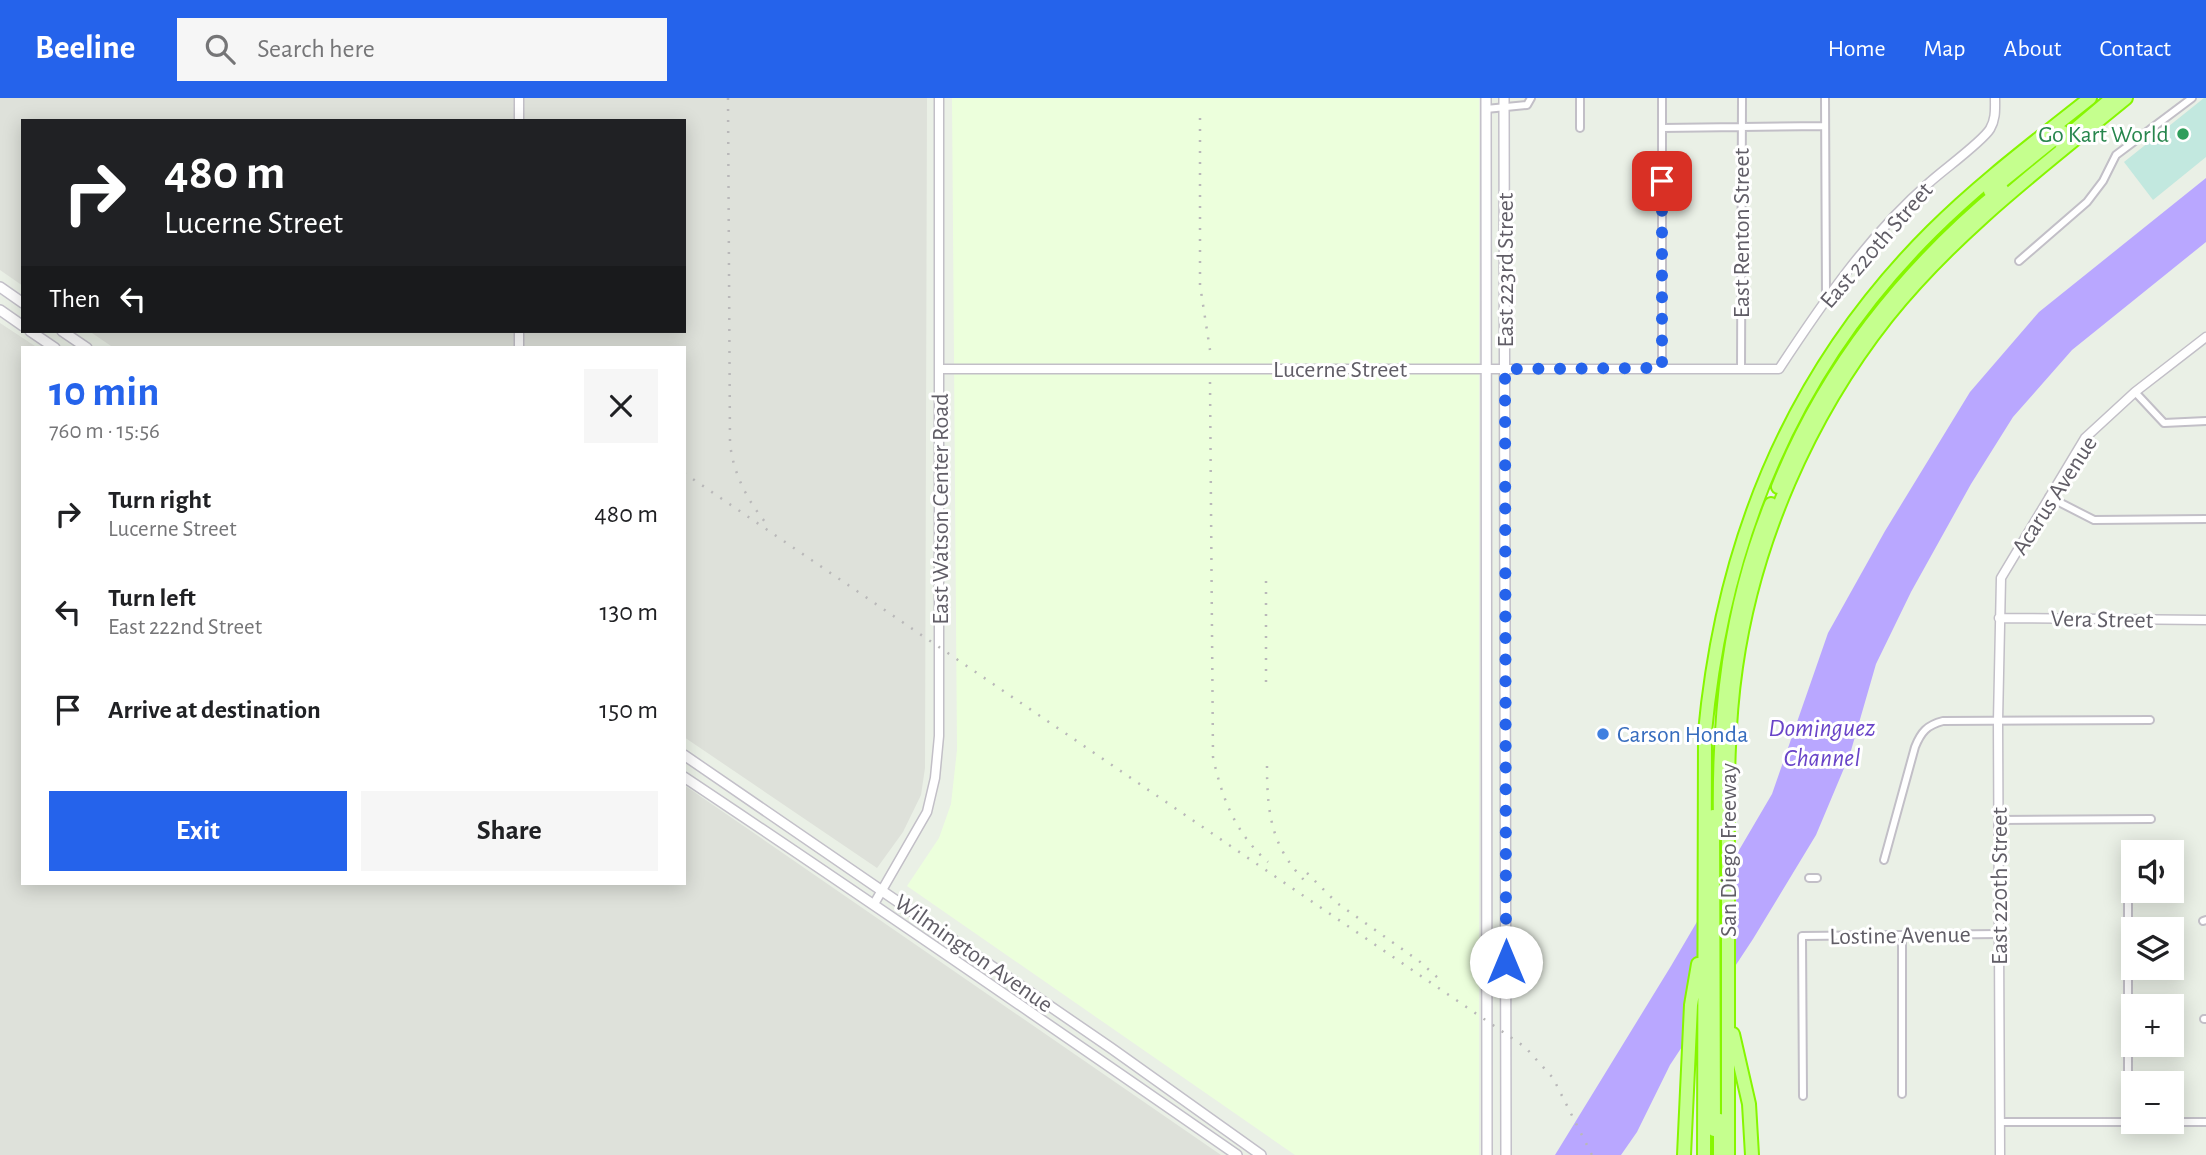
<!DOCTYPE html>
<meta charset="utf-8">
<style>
:root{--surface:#fff;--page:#f6f6f6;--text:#202124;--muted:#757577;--accent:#2563eb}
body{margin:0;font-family:"Alegreya Sans",sans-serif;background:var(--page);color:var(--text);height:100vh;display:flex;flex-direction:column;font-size:26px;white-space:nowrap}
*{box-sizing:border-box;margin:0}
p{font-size:23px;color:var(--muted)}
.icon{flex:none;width:38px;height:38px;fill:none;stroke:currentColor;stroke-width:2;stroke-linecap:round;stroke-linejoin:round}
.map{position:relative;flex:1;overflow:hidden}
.side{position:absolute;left:21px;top:248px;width:665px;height:539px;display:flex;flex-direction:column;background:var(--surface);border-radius:0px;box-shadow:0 4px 18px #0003}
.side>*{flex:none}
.hud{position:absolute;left:21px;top:21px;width:665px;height:214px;border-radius:0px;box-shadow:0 4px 18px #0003;background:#202124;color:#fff;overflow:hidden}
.fabs{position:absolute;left:2121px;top:742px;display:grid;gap:14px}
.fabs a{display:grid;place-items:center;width:63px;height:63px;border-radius:0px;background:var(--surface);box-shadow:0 4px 18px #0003;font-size:35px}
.pin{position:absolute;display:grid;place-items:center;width:60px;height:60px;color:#fff;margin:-30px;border-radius:14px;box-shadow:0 4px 10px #0006}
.me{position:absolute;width:77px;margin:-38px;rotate:0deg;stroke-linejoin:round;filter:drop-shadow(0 0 5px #0008)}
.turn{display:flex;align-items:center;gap:24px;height:147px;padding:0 28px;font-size:32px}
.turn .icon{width:91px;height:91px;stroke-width:2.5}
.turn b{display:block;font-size:49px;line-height:60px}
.then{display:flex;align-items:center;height:66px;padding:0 28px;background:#0003;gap:14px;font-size:26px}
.round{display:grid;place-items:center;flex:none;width:74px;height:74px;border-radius:0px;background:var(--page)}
.summary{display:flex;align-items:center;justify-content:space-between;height:119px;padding:0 28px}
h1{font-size:42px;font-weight:700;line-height:52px;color:var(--accent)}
.action{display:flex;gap:14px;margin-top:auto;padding:14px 28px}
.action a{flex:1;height:80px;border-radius:0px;background:var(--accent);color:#fff;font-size:28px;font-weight:700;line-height:80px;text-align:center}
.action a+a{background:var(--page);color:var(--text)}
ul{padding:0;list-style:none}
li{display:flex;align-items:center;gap:21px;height:98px;padding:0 28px}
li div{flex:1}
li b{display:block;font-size:26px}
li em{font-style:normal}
header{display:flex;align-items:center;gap:42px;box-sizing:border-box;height:98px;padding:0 35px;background:var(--accent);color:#fff}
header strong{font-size:33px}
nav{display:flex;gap:38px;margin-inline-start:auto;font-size:24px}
.search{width:490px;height:63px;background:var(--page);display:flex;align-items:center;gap:18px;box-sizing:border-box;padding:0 24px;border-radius:0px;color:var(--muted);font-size:26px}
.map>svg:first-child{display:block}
</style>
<header>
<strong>Beeline</strong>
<div class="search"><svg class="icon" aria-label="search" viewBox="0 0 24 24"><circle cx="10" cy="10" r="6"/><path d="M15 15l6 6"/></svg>Search here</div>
<nav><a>Home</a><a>Map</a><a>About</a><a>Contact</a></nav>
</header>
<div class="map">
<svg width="2206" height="1057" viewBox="0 0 2206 1057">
<rect width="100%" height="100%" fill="#eaf0e6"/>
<!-- commercial -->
<path fill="#ecffdc" d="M952,0H1479V1057H1295L907,788L939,740L951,706L957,652Z"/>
<!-- industrial -->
<path fill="#dee1da" d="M0,0H927L925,670L921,697L903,734L877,770L684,639V250H114L89,233H684V23H23V188L0,172Z
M0,225L38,250H23V786H684V687L1221,1057H0Z"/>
<!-- green -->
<path fill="#c2e8df" d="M2204,0H2206V59L2153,102L2124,64Z"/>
<!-- water -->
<path fill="#b9a7ff" d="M2206,80V144L2072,252L2013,319L1971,386L1911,494L1876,566L1850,656L1816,737L1753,841L1670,967L1637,1034L1621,1057H1555L1671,868L1772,696L1828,535L1885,433L1970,294L2039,214Z"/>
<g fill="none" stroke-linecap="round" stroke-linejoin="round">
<!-- minor casing -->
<g stroke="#c2bfc7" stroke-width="10">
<path id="minor" d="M1580,0V30
M1825,0L1826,199
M1486,11L1527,7L1531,0
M1662,30L1825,28
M2019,163L2087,104L2103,83L2116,57L2192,0
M1662,270V0
M1741,270L1742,0
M2135,294L2164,325L2206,323
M2049,399L2094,422L2206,421
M1999,722L2151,721
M1884,762L1915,649C1921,634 1927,627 1943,623L2150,622
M1809,780H1817
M2128,803V1024
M2203,823L2206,822
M1902,838V996
M2204,921H2206
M1803,998L1802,838L1999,836
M2001,1024H2206"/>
</g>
<!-- tertiary casing -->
<g stroke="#c2bfc7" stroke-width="11">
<path id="tertiary" d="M519,23V0
M519,250V233
M940,271H1779C1823,204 1869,137 1930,84C1943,72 1982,44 1990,31C1996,21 1995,11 1995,0
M1999,520L2206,522
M874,806L927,714L935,680L939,638V0
M2000,1057L1998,623L2001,480L2085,340L2135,294L2206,239"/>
</g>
<!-- secondary casing -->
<g stroke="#c3c0c9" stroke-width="12">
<path id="secondary" d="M1486,0L1487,1057
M1504,0L1506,1057
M0,189L23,205
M0,212L23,228
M30,233L55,250
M62,233L87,250
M684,657L1111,950L1261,1057
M684,679C870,803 1054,930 1237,1057"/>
</g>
<!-- motorway casing -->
<g stroke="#86f600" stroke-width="16">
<path id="motorway" d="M2060,44L2112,0
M1990,93L2063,34
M1778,389C1825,271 1905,171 2002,91
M1713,718L1714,1032
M1720,728C1718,615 1729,511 1771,406
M1733,936L1749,1006L1752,1057
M1720,1022V1057
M1684,1057L1691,907L1698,866
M1704,1057L1705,634C1723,441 1793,271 1932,133C1980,85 2036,43 2090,0
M1728,1057C1728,963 1728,868 1728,774C1728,706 1726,637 1736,569C1754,444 1808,319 1887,219C1955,134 2043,68 2126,0"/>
</g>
<!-- minor -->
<use href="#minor" stroke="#fff" stroke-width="6"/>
<!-- tertiary -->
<use href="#tertiary" stroke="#fff" stroke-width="8"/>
<!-- secondary -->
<use href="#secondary" stroke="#fff" stroke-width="9"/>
<!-- motorway -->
<use href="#motorway" stroke="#c5ff8e" stroke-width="12"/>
<!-- rail -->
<path stroke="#b9b8b9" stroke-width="2.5" stroke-dasharray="2 9" stroke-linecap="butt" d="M728,0L730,345C733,375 747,402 766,425
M1200,20V187L1210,252
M1210,284L1213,659C1222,701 1236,736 1268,764
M684,375L1525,949L1553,980L1592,1057
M1266,483V590
M1267,668C1267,718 1272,752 1310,788
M1307,775L1337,805L1419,863L1438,880"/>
</g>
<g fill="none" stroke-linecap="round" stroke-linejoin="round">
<!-- route -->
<path stroke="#2563eb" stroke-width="12" stroke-dasharray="0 21.6" d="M1506,864L1505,271L1662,270V83"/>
</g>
<!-- markers -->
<circle fill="#2e9e5b" stroke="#fff" stroke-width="2.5" cx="2183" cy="36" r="7"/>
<circle fill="#3f7fe0" stroke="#fff" stroke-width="2.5" cx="1603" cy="636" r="7"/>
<g text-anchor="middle" stroke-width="6" stroke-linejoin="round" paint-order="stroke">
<!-- leisure labels -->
<g font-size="24" fill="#27864d" stroke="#fff" text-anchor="end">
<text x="2169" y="44">Go Kart World</text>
</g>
<!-- street labels -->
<g font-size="24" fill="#605d66" stroke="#fff">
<text transform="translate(1741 135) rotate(-90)" y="8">East Renton Street</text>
<text transform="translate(1876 147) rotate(-49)" y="8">East 220th Street</text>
<text transform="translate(1505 172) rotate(-90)" y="8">East 223rd Street</text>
<text x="1340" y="279">Lucerne Street</text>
<text transform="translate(2054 397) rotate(-57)" y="8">Acarus Avenue</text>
<text transform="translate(940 411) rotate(-90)" y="8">East Watson Center Road</text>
<text transform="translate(2102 521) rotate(1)" y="8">Vera Street</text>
<text transform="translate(1728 752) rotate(-90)" y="8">San Diego Freeway</text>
<text transform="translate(1999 788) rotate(-90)" y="8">East 220th Street</text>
<text transform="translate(1900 837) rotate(-1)" y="8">Lostine Avenue</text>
<text transform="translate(974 855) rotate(35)" y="8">Wilmington Avenue</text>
</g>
<!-- shop labels -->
<g font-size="24" fill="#366cbe" stroke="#fff" text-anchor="start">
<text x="1617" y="644">Carson Honda</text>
</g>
<!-- water labels -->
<g font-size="26" font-style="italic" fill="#6944c8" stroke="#fff">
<text x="1822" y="638">Dominguez<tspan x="1822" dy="30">Channel</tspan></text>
</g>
</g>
</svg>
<div class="fabs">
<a><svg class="icon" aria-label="sound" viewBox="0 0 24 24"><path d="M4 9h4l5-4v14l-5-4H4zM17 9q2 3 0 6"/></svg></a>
<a><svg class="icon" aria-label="layers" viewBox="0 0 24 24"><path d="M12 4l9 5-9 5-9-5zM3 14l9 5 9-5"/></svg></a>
<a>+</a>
<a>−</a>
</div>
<div class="pin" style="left:1662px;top:83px;background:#d93025"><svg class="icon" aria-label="arrive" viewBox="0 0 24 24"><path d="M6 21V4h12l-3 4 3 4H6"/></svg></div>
<svg class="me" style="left:1506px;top:864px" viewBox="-20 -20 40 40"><circle r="19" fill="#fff"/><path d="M0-13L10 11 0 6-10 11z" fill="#2563eb"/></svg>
<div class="hud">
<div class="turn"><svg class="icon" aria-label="right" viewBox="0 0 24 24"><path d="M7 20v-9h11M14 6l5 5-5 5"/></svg><div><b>480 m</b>Lucerne Street</div></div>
<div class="then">Then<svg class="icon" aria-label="left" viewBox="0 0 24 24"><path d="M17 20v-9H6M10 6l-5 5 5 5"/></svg></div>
</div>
<section class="side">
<div class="summary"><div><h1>10 min</h1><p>760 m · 15:56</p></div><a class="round"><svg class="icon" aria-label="close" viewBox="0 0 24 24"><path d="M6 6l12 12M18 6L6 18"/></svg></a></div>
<ul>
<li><svg class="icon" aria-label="right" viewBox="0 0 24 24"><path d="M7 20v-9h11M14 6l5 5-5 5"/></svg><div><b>Turn right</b><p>Lucerne Street</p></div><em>480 m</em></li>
<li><svg class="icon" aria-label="left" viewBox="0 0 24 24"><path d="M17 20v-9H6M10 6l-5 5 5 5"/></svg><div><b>Turn left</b><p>East 222nd Street</p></div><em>130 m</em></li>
<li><svg class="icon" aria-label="arrive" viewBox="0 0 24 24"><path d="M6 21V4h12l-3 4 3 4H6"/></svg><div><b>Arrive at destination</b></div><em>150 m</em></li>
</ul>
<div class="action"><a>Exit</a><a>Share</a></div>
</section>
</div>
